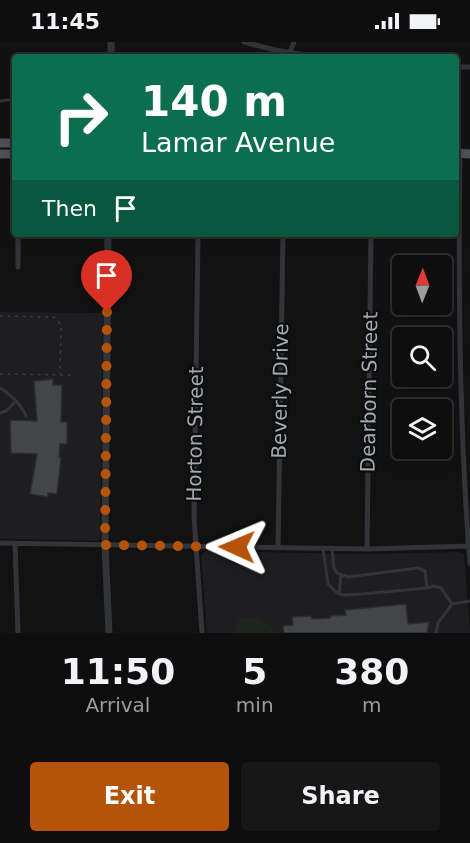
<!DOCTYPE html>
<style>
:root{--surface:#0e0e0e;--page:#171717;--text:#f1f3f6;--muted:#9b9c9e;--line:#2e2e2e;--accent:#b45309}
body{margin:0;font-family:"DejaVu Sans",sans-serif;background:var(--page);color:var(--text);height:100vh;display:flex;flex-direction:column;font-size:22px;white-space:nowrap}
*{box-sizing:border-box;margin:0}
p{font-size:20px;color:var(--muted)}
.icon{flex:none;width:33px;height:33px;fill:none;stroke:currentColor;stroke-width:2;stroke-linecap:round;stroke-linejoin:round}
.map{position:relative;height:591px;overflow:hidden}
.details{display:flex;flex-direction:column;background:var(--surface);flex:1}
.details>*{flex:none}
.top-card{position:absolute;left:12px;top:12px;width:447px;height:183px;border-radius:6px;box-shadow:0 3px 15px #0003,0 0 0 2px var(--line);background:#0b6e4f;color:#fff;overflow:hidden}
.needle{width:39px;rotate:1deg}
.tools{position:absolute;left:392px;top:213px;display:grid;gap:12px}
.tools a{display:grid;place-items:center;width:60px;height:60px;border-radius:6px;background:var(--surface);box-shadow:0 3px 15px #0003,0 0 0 2px var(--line);font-size:30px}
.pin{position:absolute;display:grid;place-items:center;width:51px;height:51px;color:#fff;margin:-62px -26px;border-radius:50% 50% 50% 0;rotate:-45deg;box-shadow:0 0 6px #0007}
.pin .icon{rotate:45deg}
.me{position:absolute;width:66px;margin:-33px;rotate:271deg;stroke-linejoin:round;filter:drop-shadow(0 0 4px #0008)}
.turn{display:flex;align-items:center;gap:21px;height:126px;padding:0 30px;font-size:27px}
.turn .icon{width:78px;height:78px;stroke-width:2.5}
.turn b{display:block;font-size:42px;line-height:51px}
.then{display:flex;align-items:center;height:57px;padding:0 30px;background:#0003;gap:12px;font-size:22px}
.eta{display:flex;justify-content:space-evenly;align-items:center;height:102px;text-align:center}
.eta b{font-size:36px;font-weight:800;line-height:42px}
.cta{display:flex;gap:12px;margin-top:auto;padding:12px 30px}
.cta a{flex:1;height:69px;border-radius:6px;background:var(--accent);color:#fff;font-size:24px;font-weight:800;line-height:69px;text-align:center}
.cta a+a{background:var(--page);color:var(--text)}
.status{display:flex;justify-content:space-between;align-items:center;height:42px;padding:0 30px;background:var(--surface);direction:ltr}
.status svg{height:16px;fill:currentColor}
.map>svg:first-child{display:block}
</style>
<div class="status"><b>11:45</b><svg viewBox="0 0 49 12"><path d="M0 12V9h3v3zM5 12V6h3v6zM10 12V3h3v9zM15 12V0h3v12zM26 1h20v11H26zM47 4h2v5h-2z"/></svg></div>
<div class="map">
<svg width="470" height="591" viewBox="0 0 470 591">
<rect width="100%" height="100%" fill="#121213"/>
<!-- built -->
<path fill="#1e1e20" d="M0,270L103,271L100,496L97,499L0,497Z
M205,509L362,512L460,510L464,512L470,591H207L201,514Z"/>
<!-- green -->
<path fill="#1e251f" d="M259,575L272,585L275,591H235L239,577Z"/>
<!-- building -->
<path fill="#434548" stroke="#2c2c2f" stroke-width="1.5" d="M53,337V343H62L61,380H67V402H60L59,415L61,416L57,452L48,451V455L30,452L37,412L11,411L10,378L37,379L34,339Z
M406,562L408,582L429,580L427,591H284L283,584L293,583L292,575L311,574L312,577L330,576V574L346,573L345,568Z"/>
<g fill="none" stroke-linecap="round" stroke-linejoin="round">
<!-- path -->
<path stroke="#393b3f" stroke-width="1.5" stroke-dasharray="3 4.5" stroke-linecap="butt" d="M0,274L53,275L57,277L61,284L60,332
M0,332L71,333"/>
<!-- service -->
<path stroke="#333438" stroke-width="3" d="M0,59L15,57
M0,346C10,351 22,364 26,374
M0,371L6,369L15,360
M323,507L328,542L337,551L344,553L362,552L427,546L434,544L441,546L452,562L470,559
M332,507L334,526L337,531L348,535L418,526L425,529L427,546
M339,552L341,533
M436,591L438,581L452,562"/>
<!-- minor -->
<path stroke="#333438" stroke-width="5" d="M244,0L275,8L318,15
M288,15L294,0
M456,25H470
M460,111C458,248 459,385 470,522
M198,192L194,474L202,591
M18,225V192
M0,501L367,507L470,504
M15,501L18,591
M278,506L283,192
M367,507L371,192"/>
<!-- tertiary -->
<path stroke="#333438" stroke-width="7" d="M111,15V0
M108,192L105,503L109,591"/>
<!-- primary -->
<path stroke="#4f5156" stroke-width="9" d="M0,101H15
M456,111L470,112
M0,112H15"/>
</g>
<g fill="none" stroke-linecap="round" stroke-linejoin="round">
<!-- route -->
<path stroke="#b45309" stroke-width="10" stroke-dasharray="0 18" d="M107,270L105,503L237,505"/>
</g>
<g text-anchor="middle" stroke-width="4.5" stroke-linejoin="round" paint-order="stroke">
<!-- street labels -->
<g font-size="20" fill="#a4aab2" stroke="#0d0d0e">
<text transform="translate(280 349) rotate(-89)" y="7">Beverly Drive</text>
<text transform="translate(369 350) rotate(-89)" y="7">Dearborn Street</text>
<text transform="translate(195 392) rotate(-89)" y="7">Horton Street</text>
</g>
</g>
</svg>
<div class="tools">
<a><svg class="needle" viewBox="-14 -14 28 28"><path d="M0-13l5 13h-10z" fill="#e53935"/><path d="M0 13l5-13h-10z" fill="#9b9c9e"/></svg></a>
<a><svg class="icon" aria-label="search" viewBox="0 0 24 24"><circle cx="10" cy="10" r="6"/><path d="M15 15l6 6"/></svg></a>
<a><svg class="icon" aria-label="layers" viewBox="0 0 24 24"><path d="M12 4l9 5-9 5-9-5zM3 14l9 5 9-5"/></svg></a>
</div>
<div class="pin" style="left:107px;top:270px;background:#d93025"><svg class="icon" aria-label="arrive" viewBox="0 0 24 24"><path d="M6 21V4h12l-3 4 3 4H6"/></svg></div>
<svg class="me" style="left:237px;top:505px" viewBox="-20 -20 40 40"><path d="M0-17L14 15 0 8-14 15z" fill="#b45309" stroke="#fff" stroke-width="4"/></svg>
<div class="top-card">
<div class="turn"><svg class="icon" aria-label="right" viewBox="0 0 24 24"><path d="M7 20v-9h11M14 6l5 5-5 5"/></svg><div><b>140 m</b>Lamar Avenue</div></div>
<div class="then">Then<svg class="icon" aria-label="arrive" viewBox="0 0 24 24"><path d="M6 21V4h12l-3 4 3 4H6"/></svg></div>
</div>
</div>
<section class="details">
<div class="eta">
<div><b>11:50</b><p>Arrival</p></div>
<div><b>5</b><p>min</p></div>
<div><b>380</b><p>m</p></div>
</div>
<div class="cta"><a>Exit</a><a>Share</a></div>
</section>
